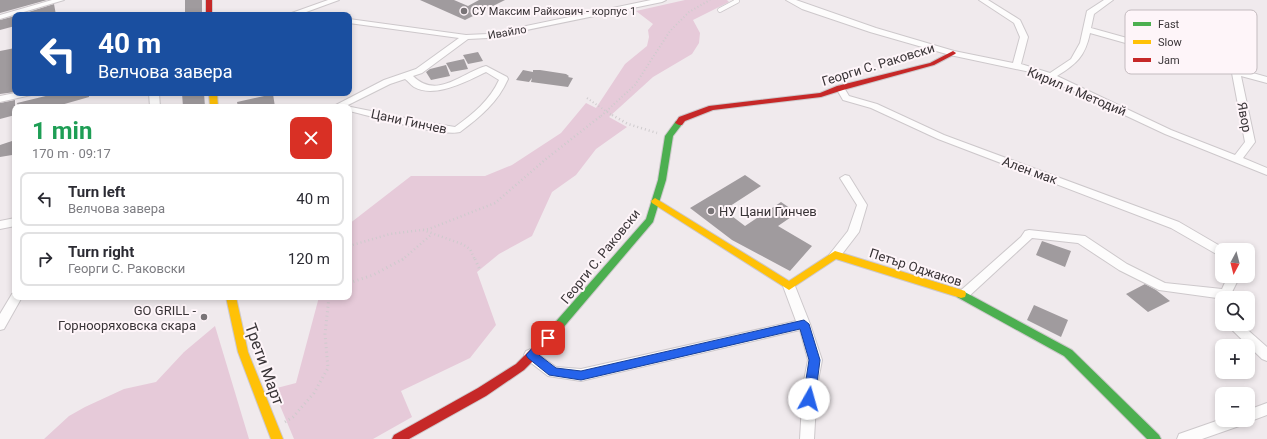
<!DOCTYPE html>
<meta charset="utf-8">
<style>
:root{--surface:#fff;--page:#f7f7f7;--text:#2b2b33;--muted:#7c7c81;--line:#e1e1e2}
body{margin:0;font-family:Roboto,sans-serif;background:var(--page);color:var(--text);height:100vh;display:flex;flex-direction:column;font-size:15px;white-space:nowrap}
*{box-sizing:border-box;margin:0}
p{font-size:13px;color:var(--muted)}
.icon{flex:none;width:22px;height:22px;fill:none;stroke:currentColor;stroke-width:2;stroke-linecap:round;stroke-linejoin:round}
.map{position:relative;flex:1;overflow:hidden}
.sheet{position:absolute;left:12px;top:104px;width:340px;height:196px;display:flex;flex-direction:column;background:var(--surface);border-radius:8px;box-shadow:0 2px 6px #0003}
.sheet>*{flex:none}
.banner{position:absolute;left:12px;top:12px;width:340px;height:84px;border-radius:8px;box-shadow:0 2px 6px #0003;background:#1a4fa0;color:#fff;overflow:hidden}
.needle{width:26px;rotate:187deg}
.buttons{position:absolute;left:1215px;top:243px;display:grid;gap:8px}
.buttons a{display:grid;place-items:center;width:40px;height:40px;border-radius:8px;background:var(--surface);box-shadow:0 2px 6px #0003;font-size:20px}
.pin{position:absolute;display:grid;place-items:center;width:34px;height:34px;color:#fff;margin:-17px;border-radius:8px;box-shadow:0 2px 6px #0006}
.me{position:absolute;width:44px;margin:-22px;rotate:7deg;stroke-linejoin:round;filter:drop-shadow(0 0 3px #0008)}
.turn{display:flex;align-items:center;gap:14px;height:84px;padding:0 20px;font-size:18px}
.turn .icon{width:52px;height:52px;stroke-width:2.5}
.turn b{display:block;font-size:28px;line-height:34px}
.round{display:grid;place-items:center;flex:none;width:42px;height:42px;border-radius:8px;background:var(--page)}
.head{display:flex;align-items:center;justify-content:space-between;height:68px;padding:0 20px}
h1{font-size:24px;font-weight:700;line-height:30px;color:#1e9e55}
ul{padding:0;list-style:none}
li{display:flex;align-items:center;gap:12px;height:54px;margin:0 8px 6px;padding:0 12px;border:2px solid var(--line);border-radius:8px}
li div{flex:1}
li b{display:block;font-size:15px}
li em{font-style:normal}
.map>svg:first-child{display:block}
</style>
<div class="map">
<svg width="1267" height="439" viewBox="0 0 1267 439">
<rect width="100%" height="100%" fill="#f0eaed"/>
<!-- green -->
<path fill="#e6cad9" d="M685,0H727L729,2L693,20L700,33L699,43L692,54L653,77L609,117L627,127L596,149L576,175L552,192L532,236L499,254L477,272L496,325L470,358L401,391L412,417L373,439H294L273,389L296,383L319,297H349V224L411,176H485L512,165L561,133L586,103L596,108L625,64L647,46L649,37L648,30L653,24L636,11Z
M215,326L249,439H44L69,416L85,407L124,389L156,382L184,352Z"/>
<!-- building -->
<path fill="#a09b9e" d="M0,0H47L0,13Z
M185,0H202V15H185Z
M420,0H454L468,6L479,0H505L465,20Z
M54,4L56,15H19Z
M15,16V26L0,30V20Z
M15,48V92L0,94V51Z
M478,52L483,61L468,64L463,55Z
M464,59L468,69L451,72L446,63Z
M446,65L450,76L431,80L426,72L430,69Z
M523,70L533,72V70H540L566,74L569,76L568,77L573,78L568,87L531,82L532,78L529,82L516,80Z
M58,93H89V97L54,107H18L17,103Z
M182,93H204L205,107H183Z
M273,94L275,107H238L237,102Z
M15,100V115L0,119V103Z
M15,140L12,155L0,157V145Z
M745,175L761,186L724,210L745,226L781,202L797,213L778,226L812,246L790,271L732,240L690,208Z
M1042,241L1071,251L1065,267L1036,255Z
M1145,284L1156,290L1170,301L1148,312L1126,294Z
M1034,305L1068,320L1061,337L1027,320Z"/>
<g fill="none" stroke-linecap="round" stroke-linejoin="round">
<!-- lane casing -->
<g stroke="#cdc8cb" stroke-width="5.5">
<path id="lane" d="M720,10L737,1L736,0"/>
</g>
<!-- street casing -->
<g stroke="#cdc8cb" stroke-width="2">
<path id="street" d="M52,0H64L0,19V15Z
M328,0H339L298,15H286Z
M651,0H666L662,2L488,38L468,39L422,73L413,76C437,100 461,73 486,66L507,77L508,79C498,102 480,117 460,132C441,137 372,116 349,111V107H332L384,80L416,69L459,38L349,23V19L466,35L488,34ZM486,72L499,80C490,100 473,114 455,127L430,123L346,106L390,84L405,79C408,81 411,85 414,87C434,99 468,81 486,72Z
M786,0H796L876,28L954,51L1013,63L1020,37L1014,23L979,0H988L1020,20L1028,37L1021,64L1050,73L1071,59L1080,43L1087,11L1104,0H1113L1094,14L1091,28L1267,77V83L1241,76L1255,142L1243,158L1267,168V175L1165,134L1035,73L950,55L870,32L802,9ZM1090,33L1232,73L1245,142L1235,155L1171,130L1057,76C1076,64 1085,57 1090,33Z
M840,85L843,86L849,96L877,104L944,135L1179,222L1227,250H1222V256L1218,255L1171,228L938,139L871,108L843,100L836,88Z
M15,93H33L31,95L0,102V96Z
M149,93H159L160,107H150Z
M845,175L849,176L867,205L859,232L839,258H831L829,255L848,231L857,205L840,178Z
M15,218V226L0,229V221Z
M1029,230L1085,236L1127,264L1165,283L1222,289L1228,276H1240L1229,298H1222V302L1219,301L1217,298L1159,290L1119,270L1078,243L1032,238L967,298L963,300L959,298L957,295L959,292L1021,237L1025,231Z
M789,281L793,283L795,286L810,324L822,360L817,386L814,439H800L803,386L808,360L800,330L581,381L548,376L526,359L524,355L526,351L531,349L556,367L581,369L796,321L783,286L785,283Z
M15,293V297H22L4,329L0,330V314L12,294Z
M1226,324H1241L1267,347V361L1262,359Z
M1267,403V415L1248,422L1244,421L1242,425L1202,439H1177L1179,434L1222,419L1248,420V410Z"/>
</g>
<!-- fast casing -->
<g stroke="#cdc8cb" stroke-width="2">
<path id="fast" d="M676,121H679L683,123L673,136L666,180L653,222L545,349L541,350L537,349L536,346L537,343L646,219L658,180L665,136Z
M961,290L1072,350L1159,435L1161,439H1147L1064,356L957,297L956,294L957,291Z"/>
</g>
<!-- slow casing -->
<g stroke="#cdc8cb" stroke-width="2">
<path id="slow" d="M209,93H217L218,107H210Z
M655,198L789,281L835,251L965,291L966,294L965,297L961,298L836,259L789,290L652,203L651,201Z
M226,297H236L248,352L283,439H271L238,352Z"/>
</g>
<!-- jam casing -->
<g stroke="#cdc8cb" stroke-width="2">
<path id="jam" d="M206,0H212V15H206Z
M953,51L956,53L955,54L934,65L843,90L821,97L713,110L685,121L682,125H679L675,123L679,117L709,106L820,93L837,86L930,63Z
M541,342L545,343L546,346L545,349L524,370L486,396L409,439H392L394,435L478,388L516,364L537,343Z"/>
</g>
<!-- path-far2 -->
<path stroke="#cecbcd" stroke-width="2" stroke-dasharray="1 2.5" stroke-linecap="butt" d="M587,98L613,116
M601,116L635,85L670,31L689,12L710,0"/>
<!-- path-far1 -->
<path stroke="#cecbcd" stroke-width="2.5" stroke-dasharray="1 3" stroke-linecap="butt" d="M612,115L628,124L657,133
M423,230L462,244L470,249L475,260
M349,246L390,234L429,229L495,203L546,159L602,115
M402,260L432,234"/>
<!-- path -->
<path stroke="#cecbcd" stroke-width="3" stroke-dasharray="1 3.5" stroke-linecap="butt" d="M475,259L480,270
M349,283L373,275L403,259
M285,422L293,417L314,393L328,368L325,334L329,297"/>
<!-- lane -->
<use href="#lane" stroke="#fdfcfc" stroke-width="4"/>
<!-- street -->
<use href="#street" fill="#fdfcfc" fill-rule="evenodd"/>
<!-- fast -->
<use href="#fast" fill="#4caf50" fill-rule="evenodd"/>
<!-- slow -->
<use href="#slow" fill="#ffc107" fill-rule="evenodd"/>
<!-- jam -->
<use href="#jam" fill="#c62828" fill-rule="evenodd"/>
</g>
<!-- route -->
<path fill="#2563eb" stroke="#184099" d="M804,320L809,324L820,360L815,399L813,402L809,404L805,402L803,399L809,360L800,329L581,380L549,375L528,358L526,355L544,335H552L553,338L539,355L556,368L581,371Z"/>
<!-- markers -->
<g fill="#797477" stroke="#fef5f9" stroke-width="1.5">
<circle cx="464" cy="11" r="4"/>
<circle cx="711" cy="211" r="4"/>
<circle cx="204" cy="317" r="4"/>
</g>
<g text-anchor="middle" stroke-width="4" stroke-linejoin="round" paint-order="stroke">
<!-- far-poi labels -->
<g font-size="11" fill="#393437" stroke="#fef5f9" text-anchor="start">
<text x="472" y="15">СУ Максим Райкович - корпус 1</text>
</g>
<!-- far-street labels -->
<g font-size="11" fill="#393437" stroke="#fef5f9">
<text transform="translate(507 32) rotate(-10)" y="4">Ивайло</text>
</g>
<!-- street labels -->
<g font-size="13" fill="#393437" stroke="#fef5f9">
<text transform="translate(878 64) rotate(-17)" y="5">Георги С. Раковски</text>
<text transform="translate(1077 91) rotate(23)" y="5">Кирил и Методий</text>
<text transform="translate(1245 117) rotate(79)" y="5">Явор</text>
<text transform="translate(409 121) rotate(12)" y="5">Цани Гинчев</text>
<text transform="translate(1030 170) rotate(20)" y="5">Ален мак</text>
<text transform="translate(600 256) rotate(-51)" y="5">Георги С. Раковски</text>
<text transform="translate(916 267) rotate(18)" y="5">Петър Оджаков</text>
</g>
<!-- poi labels -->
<g font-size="13" fill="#393437" stroke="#fef5f9" text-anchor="start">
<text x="719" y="216">НУ Цани Гинчев</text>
<text x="196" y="315" text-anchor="end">GO GRILL -<tspan x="196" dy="15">Горнооряховска скара</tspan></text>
</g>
<!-- near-street labels -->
<g font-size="16" fill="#393437" stroke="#fef5f9">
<text transform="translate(265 364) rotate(70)" y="6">Трети Март</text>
</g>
</g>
<!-- legend -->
<rect x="1125" y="10" width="132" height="64" rx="6" fill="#fef5f9" stroke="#c3bbbf" stroke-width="1"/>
<rect x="1133" y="22" width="18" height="4" fill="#4caf50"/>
<rect x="1133" y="40" width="18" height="4" fill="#ffc107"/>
<rect x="1133" y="58" width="18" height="4" fill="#c62828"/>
<g font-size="11" fill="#393437">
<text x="1158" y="28">Fast</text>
<text x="1158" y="46">Slow</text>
<text x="1158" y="64">Jam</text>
</g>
</svg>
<div class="buttons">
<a><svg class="needle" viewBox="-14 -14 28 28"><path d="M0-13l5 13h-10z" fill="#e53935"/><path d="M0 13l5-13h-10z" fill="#7c7c81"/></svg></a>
<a><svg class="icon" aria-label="search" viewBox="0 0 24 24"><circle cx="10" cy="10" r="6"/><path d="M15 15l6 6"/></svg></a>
<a>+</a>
<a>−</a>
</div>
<div class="pin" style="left:548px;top:338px;background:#d93025"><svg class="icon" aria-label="arrive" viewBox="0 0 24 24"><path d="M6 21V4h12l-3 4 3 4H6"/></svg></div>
<svg class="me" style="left:809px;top:399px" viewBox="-20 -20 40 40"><circle r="19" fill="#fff"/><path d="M0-13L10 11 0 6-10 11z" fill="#2563eb"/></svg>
<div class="banner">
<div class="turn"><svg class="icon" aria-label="left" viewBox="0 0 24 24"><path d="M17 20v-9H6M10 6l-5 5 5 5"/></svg><div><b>40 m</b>Велчова завера</div></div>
</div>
<section class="sheet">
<div class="head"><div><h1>1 min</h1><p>170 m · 09:17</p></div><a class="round" style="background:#d93025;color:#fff"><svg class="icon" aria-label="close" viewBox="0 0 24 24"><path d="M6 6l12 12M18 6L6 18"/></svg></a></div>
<ul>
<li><svg class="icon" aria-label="left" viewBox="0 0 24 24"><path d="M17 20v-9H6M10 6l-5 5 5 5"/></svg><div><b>Turn left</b><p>Велчова завера</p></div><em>40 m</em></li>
<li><svg class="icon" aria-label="right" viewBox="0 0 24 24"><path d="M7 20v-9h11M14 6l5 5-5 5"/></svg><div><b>Turn right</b><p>Георги С. Раковски</p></div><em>120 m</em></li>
</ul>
</section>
</div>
